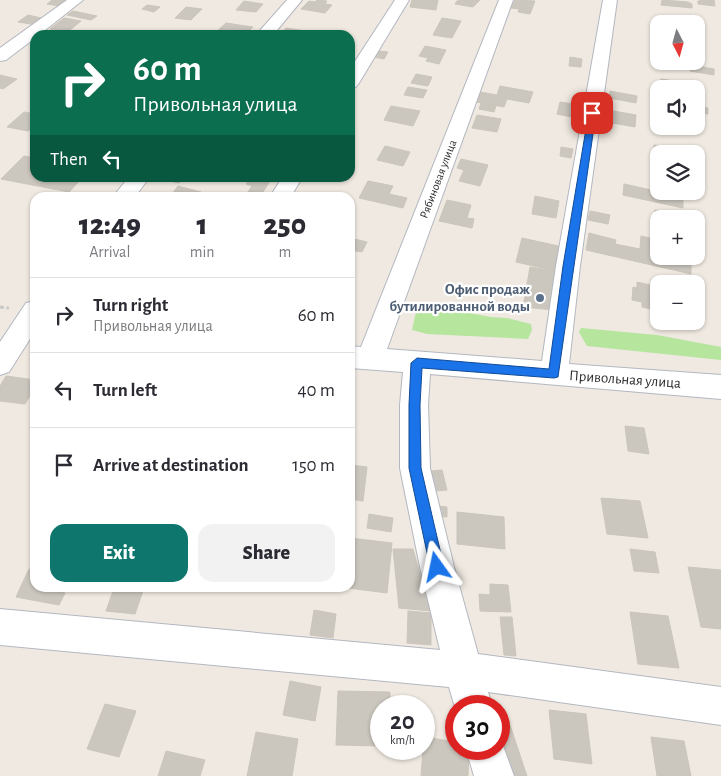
<!DOCTYPE html>
<meta charset="utf-8">
<style>
:root{--surface:#fff;--page:#f2f2f3;--text:#2b2b33;--muted:#7c7c81;--line:#e1e1e2;--accent:#0f766e}
body{margin:0;font-family:"Alegreya Sans",sans-serif;background:var(--page);color:var(--text);height:100vh;display:flex;flex-direction:column;font-size:19px;white-space:nowrap}
*{box-sizing:border-box;margin:0}
p{font-size:16px;color:var(--muted)}
.icon{flex:none;width:28px;height:28px;fill:none;stroke:currentColor;stroke-width:2;stroke-linecap:round;stroke-linejoin:round}
.map{position:relative;flex:1;overflow:hidden}
.drawer{position:absolute;left:30px;top:192px;width:325px;height:400px;display:flex;flex-direction:column;background:var(--surface);border-radius:15px;box-shadow:0 1px 4px #0004}
.drawer>*{flex:none}
.banner{position:absolute;left:30px;top:30px;width:325px;height:152px;border-radius:15px;box-shadow:0 1px 4px #0004;background:#0b6e4f;color:#fff;overflow:hidden}
.needle{width:32px;rotate:174deg}
.controls{position:absolute;left:650px;top:15px;display:grid;gap:10px}
.controls a{display:grid;place-items:center;width:55px;height:55px;border-radius:10px;background:var(--surface);box-shadow:0 1px 4px #0004;font-size:25px}
.speed{position:absolute;left:370px;top:695px;display:flex;gap:10px;font-size:25px;font-weight:700;text-align:center}
.speed>*{display:grid;place-content:center;width:65px;height:65px;border-radius:50%;background:var(--surface);box-shadow:0 1px 4px #0004;line-height:1}
.speed small{font-size:12px;font-weight:400}
.speed .limit{border:8px solid #d22;background:#fff;color:#111}
.pin{position:absolute;display:grid;place-items:center;width:42px;height:42px;color:#fff;margin:-21px;border-radius:10px;box-shadow:0 2px 8px #0006}
.me{position:absolute;width:55px;margin:-28px;rotate:348deg;stroke-linejoin:round;filter:drop-shadow(0 0 4px #0008)}
.turn{display:flex;align-items:center;gap:18px;height:105px;padding:0 20px;font-size:22px}
.turn .icon{width:65px;height:65px;stroke-width:2.5}
.turn b{display:block;font-size:35px;line-height:42px}
.then{display:flex;align-items:center;height:48px;padding:0 20px;background:#0003;gap:10px;font-size:19px}
.eta{display:flex;justify-content:space-evenly;align-items:center;height:85px;text-align:center}
.eta b{font-size:30px;font-weight:800;line-height:35px}
.primary-button{display:flex;gap:10px;margin-top:auto;padding:10px 20px}
.primary-button a{flex:1;height:58px;border-radius:15px;background:var(--accent);color:#fff;font-size:20px;font-weight:800;line-height:58px;text-align:center}
.primary-button a+a{background:var(--page);color:var(--text)}
ul{padding:0;list-style:none}
li{display:flex;align-items:center;gap:15px;height:75px;padding:0 20px;border-top:1px solid var(--line)}
li div{flex:1}
li b{display:block;font-size:19px}
li em{font-style:normal}
.map>svg:first-child{display:block}
</style>
<div class="map">
<svg width="721" height="776" viewBox="0 0 721 776">
<rect width="100%" height="100%" fill="#efe9e1"/>
<!-- green -->
<path fill="#b6e59e" d="M422,304L491,317L507,318L531,324L532,330L528,339L427,334L412,330L417,307Z
M581,328L657,335L721,347V360L587,346L579,332Z"/>
<!-- building -->
<path fill="#cbc7bf" stroke="#cbc5ba" d="M52,0H67L59,6L47,4Z
M317,0L327,1L325,4L332,5L325,13L301,9L309,1L315,2Z
M412,0H438L436,10L410,7Z
M461,0H480L473,7L455,4L457,1Z
M515,0L535,1L530,14L518,12L519,9L511,8Z
M662,0L688,2L692,4V8L661,5Z
M702,0H714L715,6L698,4V1Z
M244,1L263,4L256,12L236,10Z
M147,5L160,7L154,12L142,9Z
M186,7L202,9L191,20L175,18Z
M73,11L97,16L91,20L67,15Z
M28,15L41,18L31,24L18,22Z
M64,18L81,21L65,34L53,32L56,30L50,29Z
M442,18L461,21L452,38L433,35Z
M226,23L253,27L245,35L216,32Z
M286,28L306,31L303,35H280Z
M425,46L446,50L439,64L426,61L428,58L419,56Z
M372,50L388,52L384,59L368,56Z
M570,57L582,59L581,67L569,66Z
M691,65L714,69V75L690,71Z
M416,74L432,77L428,86L411,83Z
M0,75L17,79L3,89L0,88Z
M661,79L688,83V89L660,87Z
M500,86L533,92L529,103L507,99L504,107L476,102L480,92L497,95Z
M408,87L427,90L423,98L404,95Z
M610,91L637,96L636,103L609,98Z
M560,102L579,105L577,118L557,114Z
M481,103L496,106L494,112L479,109Z
M391,106L420,111L413,126L384,120Z
M696,106L708,108V114L696,112Z
M613,111L636,115L635,127L607,122L609,114L612,115Z
M24,112L35,114V125L28,131L7,127Z
M477,115L501,119L497,132L472,128Z
M654,145L683,150V154H659V158L653,157Z
M385,146L410,152L403,166L377,160Z
M561,147L573,149L571,158L560,156Z
M24,156L35,158V178H82L69,192L1,179Z
M461,159L488,165L480,186L459,181L464,170L457,168Z
M155,178H183L179,183Z
M251,178H272L261,195L248,192L252,186L246,184Z
M368,181L393,186L389,194L407,198L403,208L359,198Z
M624,184L683,197V208L623,195Z
M178,186L201,192L197,198H169Z
M535,196L559,201L556,218L532,214Z
M447,200L471,205L467,218L474,219L472,228L439,221Z
M655,210L686,217V219L654,217Z
M590,211L610,215L608,224L588,220Z
M589,233L616,240L615,244L640,249L641,236L659,240V256H691V274L586,250Z
M350,238L367,242L362,252L350,250Z
M522,238L563,247L560,272L516,262Z
M530,267L560,272L554,310L523,307Z
M637,282L659,287V311L642,307V302L632,300L633,287L637,288Z
M696,300L702,301V325L685,321H696Z
M6,376L35,380V387L25,404L0,401V386Z
M625,426L644,428L649,454L628,451Z
M350,465L367,467L363,501L350,499Z
M442,470L447,490L435,491L431,471Z
M601,498L640,501L648,538L607,534Z
M431,505L447,507V517L430,515Z
M457,512L504,517L505,549L457,544Z
M369,514L393,518L391,532L367,528Z
M350,538L392,543L387,593L348,588H350Z
M393,549H413L430,611L399,608Z
M630,549L655,552L659,573L634,571Z
M688,567L721,570V629L701,627Z
M29,569L35,570V588H57L56,591L65,593L59,605L16,597Z
M490,584L508,585L511,612L480,611L479,594L490,595Z
M114,588H144L135,614L106,611Z
M314,610L336,614L333,638L310,635Z
M408,611L431,613V645L407,643Z
M630,612L668,616L679,668L638,664Z
M500,617H512L516,656L504,655Z
M290,681L321,687L315,721L283,715Z
M338,691L390,692V706H381V746L336,745Z
M105,704L136,711L119,757L87,749Z
M549,710L586,714L592,764L554,759Z
M507,716L527,776H507L498,749L499,719Z
M256,732L298,739L292,776H247Z
M424,737L456,742V749H469L468,776H421Z
M651,737L684,741L691,776H657Z
M166,751L205,760L200,776H158Z"/>
<g fill="none" stroke-linecap="round" stroke-linejoin="round">
<!-- minor casing -->
<g stroke="#b4b7c1" stroke-width="2">
<path id="minor" d="M67,0H83L39,35H35V38L6,60L0,61V48Z
M287,0H302L273,35H256Z
M395,0H409L359,83L356,87L350,88V69Z
M499,0H513L387,349L542,361L556,266L603,0H617L580,266L569,364L721,375V399L430,374L428,405L430,468L454,567L478,654L721,687V725L488,692L492,706H456V711L449,687L0,645V609L440,650L420,567L400,468V405L403,372L350,368V346L361,347Z
M128,178H149L134,198H112Z
M282,178H302L290,198H269Z
M35,301V331L9,372L0,375V342L26,303Z
M499,735L514,776H474L466,749H499Z"/>
</g>
<!-- path -->
<path stroke="#c9c9c9" stroke-width="3" stroke-dasharray="4 2.5" stroke-linecap="butt" d="M0,307L9,308"/>
<!-- minor -->
<use href="#minor" fill="#fff" fill-rule="evenodd"/>
</g>
<!-- route -->
<path fill="#1a73e8" stroke="#114b97" d="M589,111L596,113L558,377L554,378L422,368L420,405L421,468L444,567L442,572L437,574L432,572L430,567L409,468V405L411,363L417,358L549,369L563,266Z"/>
<!-- markers -->
<circle fill="#5c6f8a" stroke="#fff" stroke-width="2" cx="540" cy="298" r="5"/>
<g text-anchor="middle" stroke-width="4.5" stroke-linejoin="round" paint-order="stroke">
<!-- far-street labels -->
<g font-size="12" fill="#2e2e2e" stroke="#fff">
<text transform="translate(438 179) rotate(-69)" y="4">Рябиновая улица</text>
</g>
<!-- service labels -->
<g font-size="15" font-weight="bold" fill="#4e5e75" stroke="#fff" text-anchor="end">
<text x="530" y="294">Офис продаж<tspan x="530" dy="17">бутилированной воды</tspan></text>
</g>
<!-- street labels -->
<g font-size="15" fill="#2e2e2e" stroke="#fff">
<text transform="translate(625 379) rotate(4)" y="5">Привольная улица</text>
</g>
</g>
</svg>
<div class="controls">
<a><svg class="needle" viewBox="-14 -14 28 28"><path d="M0-13l5 13h-10z" fill="#e53935"/><path d="M0 13l5-13h-10z" fill="#7c7c81"/></svg></a>
<a><svg class="icon" aria-label="sound" viewBox="0 0 24 24"><path d="M4 9h4l5-4v14l-5-4H4zM17 9q2 3 0 6"/></svg></a>
<a><svg class="icon" aria-label="layers" viewBox="0 0 24 24"><path d="M12 4l9 5-9 5-9-5zM3 14l9 5 9-5"/></svg></a>
<a>+</a>
<a>−</a>
</div>
<div class="speed"><div>20<small>km/h</small></div><div class="limit">30</div></div>
<div class="pin" style="left:592px;top:113px;background:#d93025"><svg class="icon" aria-label="arrive" viewBox="0 0 24 24"><path d="M6 21V4h12l-3 4 3 4H6"/></svg></div>
<svg class="me" style="left:437px;top:567px" viewBox="-20 -20 40 40"><path d="M0-17L14 15 0 8-14 15z" fill="#1a73e8" stroke="#fff" stroke-width="4"/></svg>
<div class="banner">
<div class="turn"><svg class="icon" aria-label="right" viewBox="0 0 24 24"><path d="M7 20v-9h11M14 6l5 5-5 5"/></svg><div><b>60 m</b>Привольная улица</div></div>
<div class="then">Then<svg class="icon" aria-label="left" viewBox="0 0 24 24"><path d="M17 20v-9H6M10 6l-5 5 5 5"/></svg></div>
</div>
<section class="drawer">
<div class="eta">
<div><b>12:49</b><p>Arrival</p></div>
<div><b>1</b><p>min</p></div>
<div><b>250</b><p>m</p></div>
</div>
<ul>
<li><svg class="icon" aria-label="right" viewBox="0 0 24 24"><path d="M7 20v-9h11M14 6l5 5-5 5"/></svg><div><b>Turn right</b><p>Привольная улица</p></div><em>60 m</em></li>
<li><svg class="icon" aria-label="left" viewBox="0 0 24 24"><path d="M17 20v-9H6M10 6l-5 5 5 5"/></svg><div><b>Turn left</b></div><em>40 m</em></li>
<li><svg class="icon" aria-label="arrive" viewBox="0 0 24 24"><path d="M6 21V4h12l-3 4 3 4H6"/></svg><div><b>Arrive at destination</b></div><em>150 m</em></li>
</ul>
<div class="primary-button"><a>Exit</a><a>Share</a></div>
</section>
</div>
